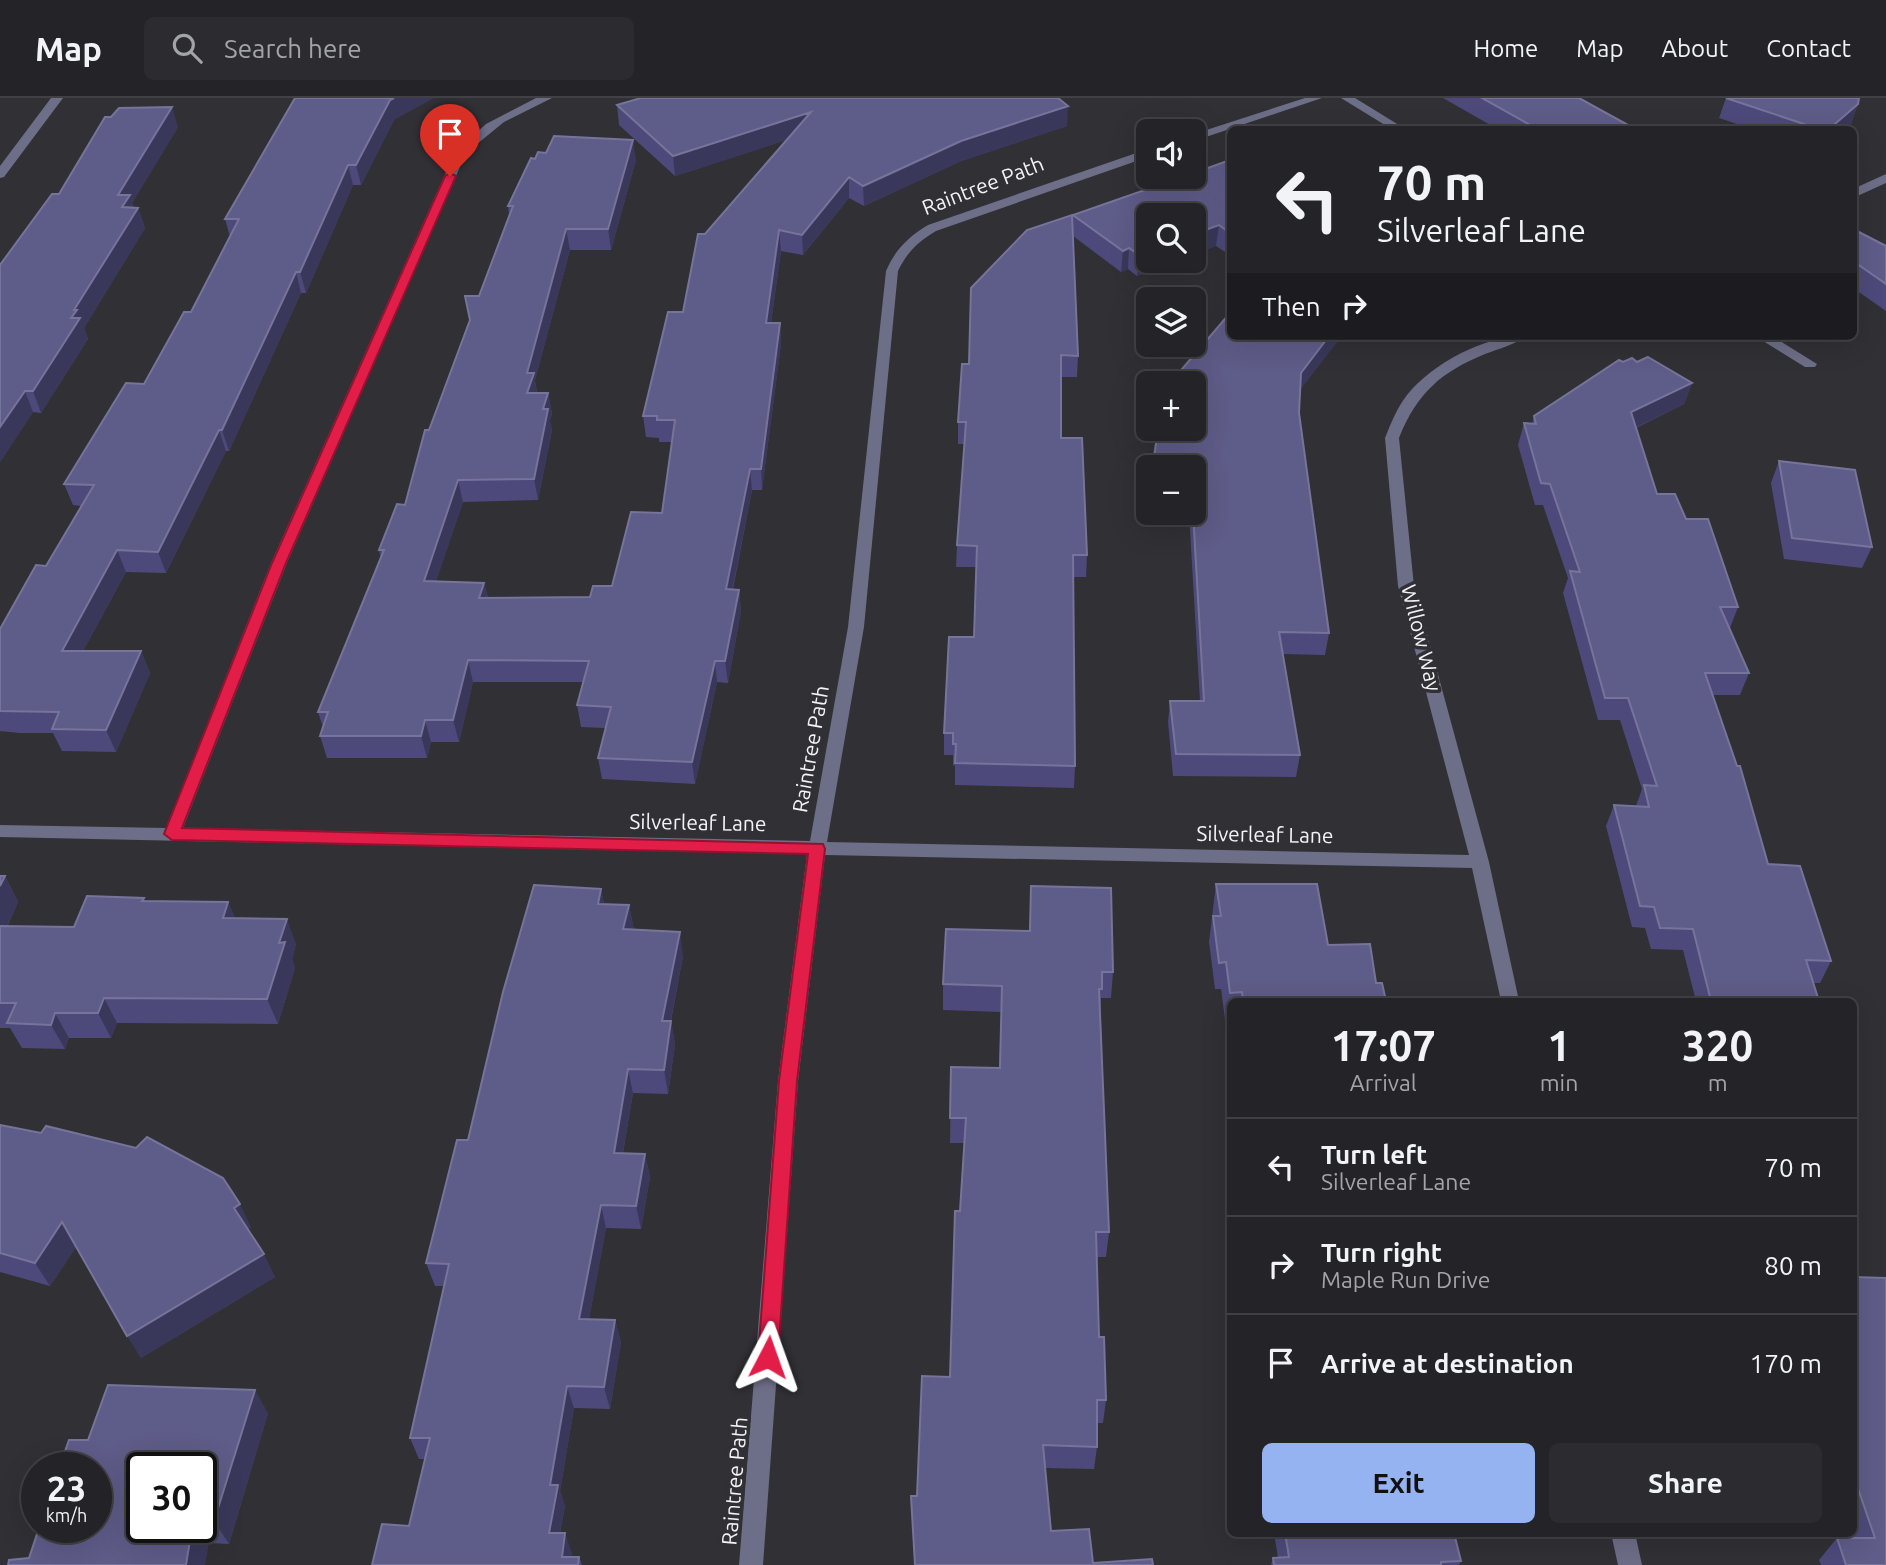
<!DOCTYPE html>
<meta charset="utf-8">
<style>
:root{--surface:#242428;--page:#2c2c30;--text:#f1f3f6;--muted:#a3a4a8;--line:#414145;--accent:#95b2f1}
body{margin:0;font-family:Ubuntu,sans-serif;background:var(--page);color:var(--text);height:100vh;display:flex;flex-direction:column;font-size:26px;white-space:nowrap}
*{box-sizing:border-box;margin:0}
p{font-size:23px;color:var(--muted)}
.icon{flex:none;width:38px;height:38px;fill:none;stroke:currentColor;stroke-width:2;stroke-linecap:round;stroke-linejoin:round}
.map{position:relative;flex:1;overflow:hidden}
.sheet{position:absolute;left:1227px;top:900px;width:630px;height:539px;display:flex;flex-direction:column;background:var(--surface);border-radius:10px;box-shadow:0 7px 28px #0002,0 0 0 2px var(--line)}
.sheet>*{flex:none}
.guide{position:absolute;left:1227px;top:28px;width:630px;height:214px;border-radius:10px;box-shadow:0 7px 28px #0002,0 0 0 2px var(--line);background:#242428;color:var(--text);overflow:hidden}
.controls{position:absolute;left:1136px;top:21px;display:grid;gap:14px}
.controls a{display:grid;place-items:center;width:70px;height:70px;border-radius:10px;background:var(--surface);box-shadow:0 7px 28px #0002,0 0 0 2px var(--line);font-size:35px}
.speed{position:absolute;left:21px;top:1354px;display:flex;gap:14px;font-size:35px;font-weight:700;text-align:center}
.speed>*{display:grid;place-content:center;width:91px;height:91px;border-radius:50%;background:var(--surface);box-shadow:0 7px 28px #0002,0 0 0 2px var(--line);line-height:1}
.speed small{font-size:18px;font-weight:400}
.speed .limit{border:4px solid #111;border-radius:10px;background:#fff;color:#111}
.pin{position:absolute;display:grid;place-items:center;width:60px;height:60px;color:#fff;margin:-72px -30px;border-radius:50% 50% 50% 0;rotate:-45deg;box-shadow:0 0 7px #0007}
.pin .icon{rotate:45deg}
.me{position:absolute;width:77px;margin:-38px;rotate:4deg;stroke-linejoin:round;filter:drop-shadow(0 0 5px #0008)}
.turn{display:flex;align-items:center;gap:24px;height:147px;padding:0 35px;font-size:32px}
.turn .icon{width:91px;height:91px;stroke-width:2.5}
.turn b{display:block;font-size:49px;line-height:60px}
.then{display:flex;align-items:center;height:66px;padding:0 35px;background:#0003;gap:14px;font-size:26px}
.eta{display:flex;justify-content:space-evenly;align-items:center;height:119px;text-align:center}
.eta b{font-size:42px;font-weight:700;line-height:49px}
.primary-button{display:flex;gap:14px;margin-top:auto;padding:14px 35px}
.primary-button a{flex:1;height:80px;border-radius:10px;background:var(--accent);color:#111;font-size:28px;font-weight:700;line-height:80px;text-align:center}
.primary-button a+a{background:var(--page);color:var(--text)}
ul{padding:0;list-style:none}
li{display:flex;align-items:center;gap:21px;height:98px;padding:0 35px;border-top:2px solid var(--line)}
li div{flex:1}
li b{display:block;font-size:26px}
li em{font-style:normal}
header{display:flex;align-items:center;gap:42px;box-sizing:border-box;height:98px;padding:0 35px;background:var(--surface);border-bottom:2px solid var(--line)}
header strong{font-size:33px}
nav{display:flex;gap:38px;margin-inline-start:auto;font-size:24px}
.search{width:490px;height:63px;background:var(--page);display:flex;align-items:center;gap:18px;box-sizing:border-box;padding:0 24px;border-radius:10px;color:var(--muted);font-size:26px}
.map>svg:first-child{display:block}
</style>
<header>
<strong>Map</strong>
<div class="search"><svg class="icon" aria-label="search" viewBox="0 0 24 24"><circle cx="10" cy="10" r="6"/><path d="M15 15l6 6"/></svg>Search here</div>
<nav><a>Home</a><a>Map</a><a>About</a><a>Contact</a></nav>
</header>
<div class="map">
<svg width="1886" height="1467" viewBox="0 0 1886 1467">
<rect width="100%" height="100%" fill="#303035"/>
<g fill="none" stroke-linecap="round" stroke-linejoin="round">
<!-- street -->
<path fill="#6d6e87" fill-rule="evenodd" d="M51,0H63L4,79L0,80V68Z
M536,0H552L504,24L466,55L287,465L183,730L810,743L848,529L886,173C895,152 908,139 928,127L1148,51V59L936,133C919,143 907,154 898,173L864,529L827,744L1469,757L1398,488L1385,340C1391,325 1397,310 1407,297C1433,265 1484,238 1525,238C1515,247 1498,251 1485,256C1441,274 1417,295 1399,340L1414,488L1489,764L1519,903H1501L1472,770L825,757L798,983L763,1467H739L778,983L807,756L0,739V727L166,730L271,465L455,54L486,26Z
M1305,0H1322L1194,43V36Z
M1341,0H1355L1407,32H1393Z
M1886,76V85L1853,100V91Z
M1755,238H1772L1817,266L1815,269H1805Z
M1611,1435H1635L1642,1467H1618Z"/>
</g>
<!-- wall -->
<path fill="#4d4a7b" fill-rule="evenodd" d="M1443,0H1579L1637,32H1499Z
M1726,0L1858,6L1851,26L1844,32H1755L1719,20Z
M617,7L1067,28L961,63L864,108L849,100L803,157L781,153L771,225H780L781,246L762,392H752L733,491L739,492L741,513L728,585L717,584L695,686L602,681L598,660L605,630L581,629L577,607L583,584H473L459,644H431L427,660H327L320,638L323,629L318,614L381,460L379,452L405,407L429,332L509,117L508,108L636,62L611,152H570L535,282L537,295H548L552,316L550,323L552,332L538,402L463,404L436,483L484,485L488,500L590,499L612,488L662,415L672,344H659V340L646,339L643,318L683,214L705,136L786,42L675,78L619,27Z
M394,22L361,87H353L306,195H301L229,353H226L166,475L126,474L83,553H141L150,575L116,654L62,653L53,635H20L0,633V531L46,468L81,408L73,407L64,386L144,286L191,214L230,139L225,121Z
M178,29L132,105L134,110H138L145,130L84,230L88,241L41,315L33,314L0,364V167L59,96Z
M1230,62V157L1216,148L1194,156V117L1148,163H1177L1137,178L1128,171L1121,174L1073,138L1078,258L1077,279H1061V340L1087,457L1086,479H1073L1075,668L1074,690L955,687V667L953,668V657H944V635L974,539L976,469H956L957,447L964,346H958V324L969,266L1072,125L1073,117Z
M1853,134L1886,148V213L1853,190Z
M1623,264H1637L1692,285L1684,306L1636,330L1657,396L1686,421L1738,509L1730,530L1749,575L1740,597H1713L1768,766L1831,863L1820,885H1813L1819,903H1696L1683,852L1651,851L1645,830L1632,829L1606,728L1614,707L1636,708L1642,691L1620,622H1598L1563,495L1568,480L1543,407H1535L1518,347L1524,325L1532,326L1534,318Z
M1300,293L1299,315L1329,535L1325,557L1282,556L1300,657L1296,679L1173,678L1168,624L1170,603H1200L1189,415H1194V369H1153L1158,331Z
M1779,363L1872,449L1862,470L1784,461L1771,385Z
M0,778H5L18,804L7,829H74L144,800L145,803L228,804L235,820L296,846L292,861L295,870L278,926L117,925L111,940H69L65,951L22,950L10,930H0Z
M1216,786L1328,847L1376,885L1386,903H1230V921H1225L1221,891H1215L1209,844Z
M1031,788L1113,874L1111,900H1101L1100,916L1109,1134L1106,1159H1097L1099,1239L1106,1302L1103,1325H1097V1349L1094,1371L1045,1370L1051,1433L1093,1465L1153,1467H914L917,1398L950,1279L964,1045H950L951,969L999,970L1001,914L943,912V886L1029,833Z
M601,791L604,806L629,807L634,832L683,858L671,923L675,947L668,996L633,995L623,1055L645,1056L650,1079L641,1131L606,1130L589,1221L615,1222L621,1244L610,1311L574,1310L560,1393L565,1408L560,1435L572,1455L571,1459H579L582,1467H372L409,1428L425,1361H419L410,1340L444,1188H435L426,1165L468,1042Z
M0,1027L251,1129L248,1131L275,1179L141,1260L76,1149L50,1188L0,1174Z
M1853,1179L1886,1467H1821L1819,1462L1837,1440H1848L1847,1435H1853Z
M268,1315L229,1446L209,1445L29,1460L88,1342ZM201,1370V1430H142Z
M1277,1435H1454L1461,1463L1459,1467H1271L1273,1460H1278L1275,1441Z"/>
<!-- shaded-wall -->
<path fill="#3a385a" d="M394,0H434L394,22L361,87L356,67L390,2Z
M1858,6L1851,26L1844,32H1828Z
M1068,8L1067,28L961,63L864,108L863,88L961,43Z
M172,9L178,29L132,105L135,114L138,110L145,130L84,230L88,241L41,315L33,293L71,220L118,97Z
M811,14L812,34L675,78L673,58Z
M633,42L636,62L611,152L608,131Z
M348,67L353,87L306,195L300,174Z
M849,79V100L803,157L802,137Z
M1219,127L1216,148L1194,156V136Z
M566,131L570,152L535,282L537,296L527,295V275Z
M779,132L781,153L768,246L766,225Z
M1129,150L1128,171L1121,174L1123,153Z
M1148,154V163H1177L1137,178L1139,157Z
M296,174L301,195L229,353L222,332Z
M780,225L781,246L762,392L761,371Z
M1329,238H1342L1297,296L1301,275Z
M1692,285L1684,306L1624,335L1631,314Z
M25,293L33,314L0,364V329Z
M548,295L552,316L550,323L552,332L538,402L534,381L543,311Z
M219,332L226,353L166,475L158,454Z
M750,371L752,392L728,513L726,491Z
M458,382L463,404L429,505L424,483Z
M117,452L126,474L71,575L62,553Z
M484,485L489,507L479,500Z
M739,492L741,513L728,585L725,563Z
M141,553L150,575L116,654L106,632Z
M468,562L473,584L459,644L453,622Z
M715,563L717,584L695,686L692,664Z
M425,622L431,644L427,660L421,638Z
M5,778L18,804L0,843V788Z
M601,791L606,815L598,806Z
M228,804L239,829L223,820Z
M629,807L634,832L623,831Z
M287,821L296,846L292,861L295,870L278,926L267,901L279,845Z
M680,834L683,858L666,947L662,923Z
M104,900L117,925L111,940L98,915Z
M55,915L69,940L65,951L51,927Z
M671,923L675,947L668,996L664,972Z
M628,971L633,995L619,1078L614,1055Z
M645,1056L650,1079L641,1131L636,1108Z
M240,1106L251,1129L246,1133L234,1110Z
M601,1107L606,1130L585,1243L579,1221Z
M62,1124L77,1148L50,1188L35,1165Z
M264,1156L275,1179L141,1260L127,1238Z
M615,1222L621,1244L610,1311L604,1289Z
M567,1288L574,1310L560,1393L565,1408L556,1455L549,1435L550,1387Z
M255,1292L268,1315L229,1446L214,1423Z
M192,1430H198L209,1445L205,1467H186Z
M565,1435L572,1455L570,1467L562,1459Z"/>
<!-- building -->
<path fill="#5e5c88" stroke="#76749a" stroke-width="2" d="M295,0H394L390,2L356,67H348L300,174H296L222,332H219L158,454L117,452L62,553H141L106,632L52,631L59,614L0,613V531L36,467L46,468L94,387L64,386L126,285L144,286L184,214H191L239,121H225Z
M641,0H1058L1068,8L961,43L863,88L849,79L802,137L779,132L766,225H780L761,371H750L726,491L739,492L725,563H715L692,664L598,660L611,609L577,607L589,563L468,562L453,622H425L421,638H320L328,614H318L384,452H379L397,406L405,407L425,332H429L470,222L465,198H479L513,108H508L531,60L535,61L538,54L546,55L554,38L633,42L608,131H566L527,275H534L527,295H548L543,311H548L534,381L458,382L424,483L484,485L479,500L590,499L593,488H612L631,414L662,415L675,322H657V318H643L668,214H683L698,136H705L811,14L673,58L617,7Z
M1482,0H1579L1637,32H1539Z
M1726,0H1859L1858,6L1828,32H1822Z
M172,9L118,97H130L122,109L138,110L74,212H77L71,220H80L33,293H25L0,329V167L52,96H59L105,19H111L119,10Z
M1327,28L1332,32H1319Z
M1230,62V135L1219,127L1194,136V117H1148V154L1139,157L1129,150L1123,153L1073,117L1182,79H1194V75Z
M1072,117L1078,258L1061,257V340H1082L1087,457H1073L1075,668L955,665L956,646H953V635H944L949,539H974L977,448L957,447L966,324H958L962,266H969L971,190L1027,132Z
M1855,132L1886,148V186L1853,163V134Z
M1230,215V238H1329L1301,275L1299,315L1329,535L1279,534L1300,657L1176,656L1170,603H1204L1193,415L1194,369H1190V360L1154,359L1158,331H1194V285H1170Z
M1648,259L1692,285L1631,314L1657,396H1675L1686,421H1708L1738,509H1720L1749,575H1705L1737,668H1740L1768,766L1800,768L1831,863L1806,862L1819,903H1711L1693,831L1660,830L1654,809L1640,808L1614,707L1649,709L1644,687L1657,688L1628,600H1605L1570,473L1580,474L1550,386L1541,385L1524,325L1536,326L1534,318L1619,262L1623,264L1632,260L1637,264Z
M1779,363L1855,372L1872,449L1792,440Z
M0,778H5L0,788Z
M1216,786H1317L1328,847L1370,846L1376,885H1382L1386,903H1243L1242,894L1230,895L1226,864L1219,865L1213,818H1221Z
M534,787L601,791L598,806L629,807L623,831L680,834L662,923H671L664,972L628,971L614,1055L645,1056L636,1108L601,1107L579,1221L615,1222L604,1289L567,1288L550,1387H558L549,1435H565L562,1459H579L578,1467H372L382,1426L409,1428L430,1340H410L449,1166L426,1165L457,1042H468L503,894Z
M1031,788L1111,790L1113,874H1102V891H1099L1109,1134H1096L1099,1239H1104L1106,1302H1097V1349L1043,1347L1051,1433L1089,1431L1093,1465L1152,1461L1153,1467H915L911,1398H917L922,1278L950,1279L955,1113H960L966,1020H950L951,969L1000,970L1002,888L943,886L946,831L1030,833Z
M87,798L144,800L142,803L228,804L223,820L287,821L279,845L285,844L267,901L104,900L98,915H55L51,927L7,925L16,905H0V828L74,829Z
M0,1027L41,1035L46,1028L136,1050L147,1039L223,1080L240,1106L234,1110L264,1156L127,1238L62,1124L35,1165L0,1155Z
M1853,1179L1886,1180V1467H1846L1837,1440H1875L1853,1376Z
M108,1287L255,1292L214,1423H201V1370H142V1430H192L186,1467H8L9,1462L29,1460L39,1430H96V1370H59L69,1342H88Z
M1285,1435H1454L1461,1463L1441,1464V1467H1274L1273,1460L1289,1459Z"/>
<!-- route -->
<path fill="#e11d48" stroke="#92132f" stroke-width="2" d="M450,75L456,78L286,465L182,730L823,746L825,751L797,983L778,1259L775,1266L768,1268L761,1266L758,1259L779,983L808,756L172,742L164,736L272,465L445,78Z"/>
<g text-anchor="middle" stroke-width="7" stroke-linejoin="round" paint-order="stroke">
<!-- street labels -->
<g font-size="21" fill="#f3f3f6" stroke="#303035">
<text transform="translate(983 88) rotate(-21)" y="7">Raintree Path</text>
<text transform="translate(1421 540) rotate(76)" y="7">Willow Way</text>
<text transform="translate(811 651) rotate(-80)" y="7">Raintree Path</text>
<text transform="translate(698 725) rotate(1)" y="7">Silverleaf Lane</text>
<text transform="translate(1265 737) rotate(1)" y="7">Silverleaf Lane</text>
<text transform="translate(735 1383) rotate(-85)" y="7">Raintree Path</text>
</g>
</g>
</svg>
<div class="controls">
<a><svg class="icon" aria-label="sound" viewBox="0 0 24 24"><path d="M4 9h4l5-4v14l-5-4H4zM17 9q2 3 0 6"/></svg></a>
<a><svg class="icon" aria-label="search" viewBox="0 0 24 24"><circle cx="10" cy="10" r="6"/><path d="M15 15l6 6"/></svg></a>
<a><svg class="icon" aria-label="layers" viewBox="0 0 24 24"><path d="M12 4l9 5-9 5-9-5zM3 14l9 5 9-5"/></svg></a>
<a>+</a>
<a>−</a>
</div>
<div class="speed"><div>23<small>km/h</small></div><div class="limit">30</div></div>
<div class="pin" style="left:450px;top:78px;background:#d93025"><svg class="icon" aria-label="arrive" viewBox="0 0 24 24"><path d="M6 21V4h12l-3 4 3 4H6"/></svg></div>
<svg class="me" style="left:768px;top:1259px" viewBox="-20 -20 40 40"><path d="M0-17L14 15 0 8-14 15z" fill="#e11d48" stroke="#fff" stroke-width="4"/></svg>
<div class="guide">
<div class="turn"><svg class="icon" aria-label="left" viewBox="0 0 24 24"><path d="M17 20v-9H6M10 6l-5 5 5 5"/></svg><div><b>70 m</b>Silverleaf Lane</div></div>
<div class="then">Then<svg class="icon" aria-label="right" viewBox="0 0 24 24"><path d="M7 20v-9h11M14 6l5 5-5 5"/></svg></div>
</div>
<section class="sheet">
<div class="eta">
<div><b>17:07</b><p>Arrival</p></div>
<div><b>1</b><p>min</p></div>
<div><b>320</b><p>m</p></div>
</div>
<ul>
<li><svg class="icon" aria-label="left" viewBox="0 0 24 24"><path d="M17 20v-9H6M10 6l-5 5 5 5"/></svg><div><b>Turn left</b><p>Silverleaf Lane</p></div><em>70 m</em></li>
<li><svg class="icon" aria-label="right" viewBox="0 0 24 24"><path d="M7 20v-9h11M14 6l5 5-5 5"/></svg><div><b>Turn right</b><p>Maple Run Drive</p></div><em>80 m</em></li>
<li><svg class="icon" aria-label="arrive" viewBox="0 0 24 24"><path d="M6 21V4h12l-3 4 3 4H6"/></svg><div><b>Arrive at destination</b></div><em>170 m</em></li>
</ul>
<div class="primary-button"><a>Exit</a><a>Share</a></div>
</section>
</div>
